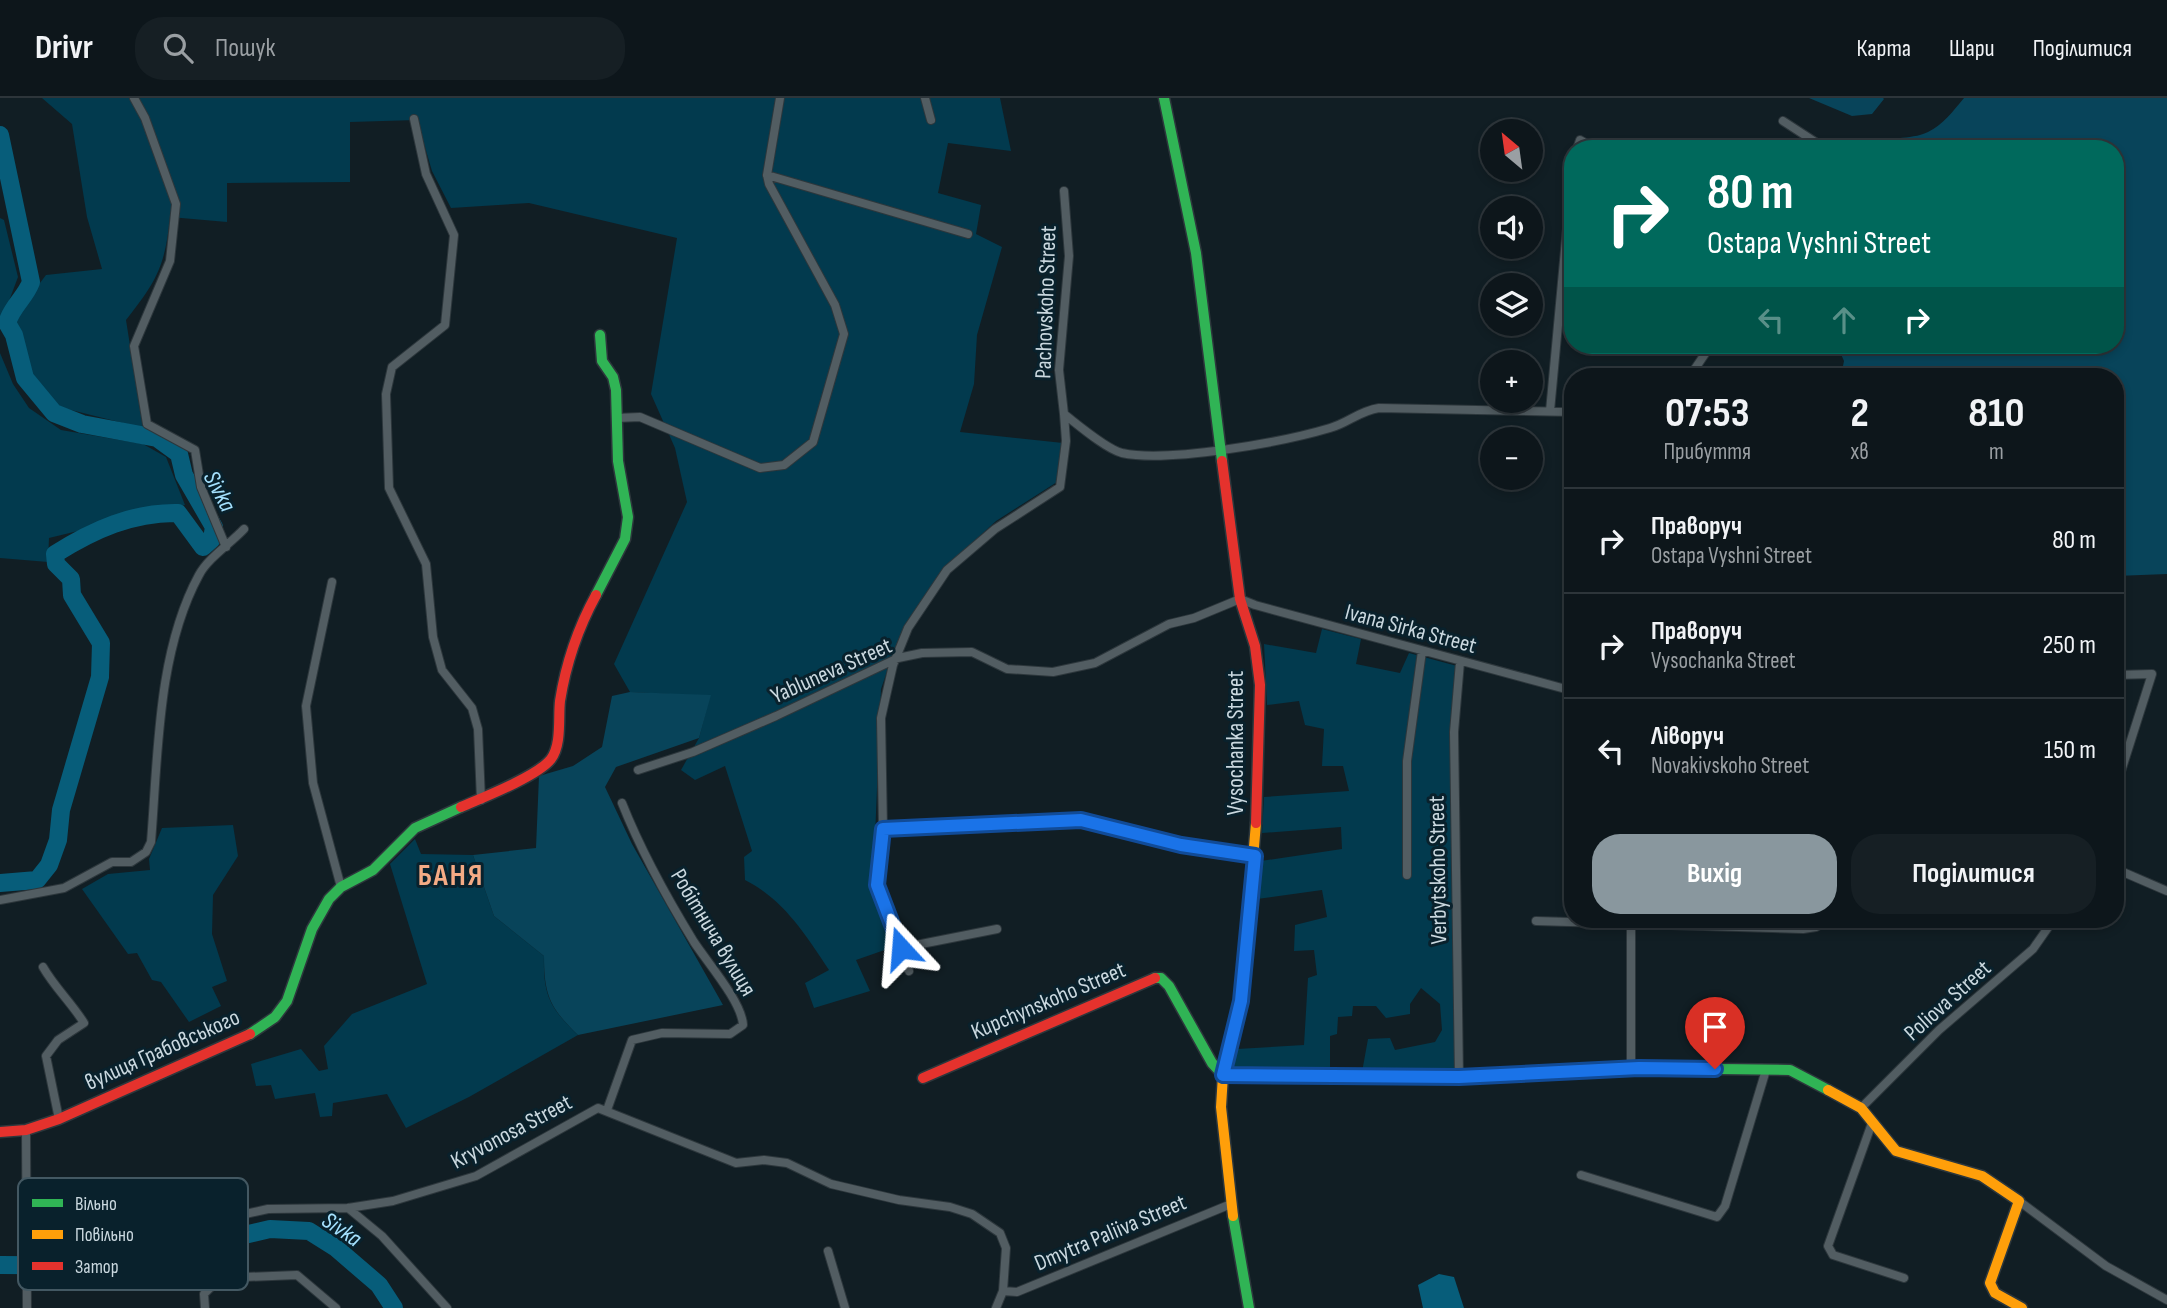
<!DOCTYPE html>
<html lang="uk">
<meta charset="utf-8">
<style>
:root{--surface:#0d161b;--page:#161f24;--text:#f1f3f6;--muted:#9a9fa3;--line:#2d353a;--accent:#89979e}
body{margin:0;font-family:"Sofia Sans Condensed",sans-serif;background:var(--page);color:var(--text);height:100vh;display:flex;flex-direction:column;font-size:26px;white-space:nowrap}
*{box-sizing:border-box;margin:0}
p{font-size:23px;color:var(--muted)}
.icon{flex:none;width:38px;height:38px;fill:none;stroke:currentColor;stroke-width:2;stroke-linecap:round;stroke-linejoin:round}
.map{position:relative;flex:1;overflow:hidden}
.sheet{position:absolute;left:1564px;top:270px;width:560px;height:560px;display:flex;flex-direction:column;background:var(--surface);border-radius:28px;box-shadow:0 4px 10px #0003,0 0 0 2px var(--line)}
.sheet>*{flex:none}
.hud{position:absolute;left:1564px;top:42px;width:560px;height:214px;border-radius:28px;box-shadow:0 4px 10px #0003,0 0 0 2px var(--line);background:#00695c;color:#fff;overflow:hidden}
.needle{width:46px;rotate:331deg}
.buttons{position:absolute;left:1480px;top:21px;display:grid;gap:14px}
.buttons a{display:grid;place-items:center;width:63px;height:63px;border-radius:50%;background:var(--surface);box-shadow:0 4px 10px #0003,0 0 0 2px var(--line);font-size:35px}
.pin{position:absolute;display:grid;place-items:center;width:60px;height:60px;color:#fff;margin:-72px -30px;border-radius:50% 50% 50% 0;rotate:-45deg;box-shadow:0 0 7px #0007}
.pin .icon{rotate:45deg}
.me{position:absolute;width:77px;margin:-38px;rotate:341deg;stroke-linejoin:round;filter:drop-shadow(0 0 5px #0008)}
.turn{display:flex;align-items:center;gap:24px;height:147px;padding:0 28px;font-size:32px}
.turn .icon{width:91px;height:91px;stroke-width:2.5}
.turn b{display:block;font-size:49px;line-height:60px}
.lanes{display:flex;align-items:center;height:66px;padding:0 28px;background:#0003;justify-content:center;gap:35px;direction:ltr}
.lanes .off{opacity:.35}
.eta{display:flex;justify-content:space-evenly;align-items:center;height:119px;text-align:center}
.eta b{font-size:42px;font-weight:700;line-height:49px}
.cta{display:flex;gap:14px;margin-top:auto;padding:14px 28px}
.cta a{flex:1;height:80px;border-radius:28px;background:var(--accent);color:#fff;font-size:28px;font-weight:700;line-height:80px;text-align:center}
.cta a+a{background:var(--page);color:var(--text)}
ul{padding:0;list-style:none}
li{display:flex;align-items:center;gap:21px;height:105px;padding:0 28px;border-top:2px solid var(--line)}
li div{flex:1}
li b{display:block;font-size:26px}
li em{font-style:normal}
header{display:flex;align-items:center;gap:42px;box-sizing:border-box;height:98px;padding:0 35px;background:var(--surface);border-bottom:2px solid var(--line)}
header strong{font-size:33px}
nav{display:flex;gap:38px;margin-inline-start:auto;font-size:24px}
.search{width:490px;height:63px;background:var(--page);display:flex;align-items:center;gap:18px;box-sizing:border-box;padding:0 24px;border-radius:28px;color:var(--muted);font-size:26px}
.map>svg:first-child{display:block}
</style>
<header>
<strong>Drivr</strong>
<div class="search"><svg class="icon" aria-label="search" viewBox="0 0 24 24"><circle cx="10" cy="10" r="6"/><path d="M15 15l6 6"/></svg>Пошук</div>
<nav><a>Карта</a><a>Шари</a><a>Поділитися</a></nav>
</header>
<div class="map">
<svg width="2167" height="1210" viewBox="0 0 2167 1210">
<rect width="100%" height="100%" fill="#111e24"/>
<!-- green -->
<path fill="#023a4e" d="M42,0H1000L1011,53L948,45L938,95L981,107L976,136L1002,149L977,237L974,286L960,334L1063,345L1057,384L996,423L945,470L894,553L881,591L873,789L896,848L856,862L870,893L814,910L805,885L829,872C805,836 784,802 745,782L744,759L752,753L725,668L695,682L681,672L699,640L710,598L630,594L614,566L687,404L675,350L651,296L677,140L529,105L451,110L432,73L417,22L350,24V84L227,85V124L170,119C165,169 156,184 126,222L143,330L55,308L26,266L14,219L46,177L102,171L87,119L72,26Z
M0,120L4,122L18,179L0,227Z
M0,255L13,286L29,310L61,332L143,346L166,359L185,407L49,440L48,464L0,460Z
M1322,531L1361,541L1356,566L1400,575L1409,555L1457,568L1458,905L1464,975L1362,974L1368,941L1390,940L1395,952L1435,944L1442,932L1440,906L1421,890L1410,906V916L1386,920L1376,908H1353L1352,918L1338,919L1337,936L1330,938V971L1233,973L1237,951L1304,947L1308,880L1317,877L1314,852L1294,853L1295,827L1327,819L1322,792L1257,801L1261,763L1342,751L1341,729L1262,735L1264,699L1349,693L1343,668H1322L1324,631L1305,627L1299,603L1267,607L1264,546L1316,555Z
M233,727L238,758L213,797L212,836L227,883L212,889L221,908L189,924L161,884L152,882L137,855L128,856L82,791L108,776L150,772L149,761L162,730Z
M415,741L421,756L473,757L494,818L544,858C543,897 550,910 578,937L469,999L406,1030L387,996L333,1005L332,1018L320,1019L315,995L275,1001L271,987L256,988L251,966L301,951L319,973L328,971L324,948L352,916L427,886L390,766Z"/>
<!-- forest -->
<path fill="#08445a" d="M1809,0H1883L1884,1L1872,16L1852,18Z
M1964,0H2167V476L2116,478V278H1841L1844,263L1837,247H2116V51H1871C1888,36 1909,43 1928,34C1943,27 1953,13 1964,0Z
M630,594L711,597L699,640L616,669L605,689L632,746L723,907L578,937C550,910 544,897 544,858L494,818L473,757L536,750L539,678L573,668L602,649L612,598Z"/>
<!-- water -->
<path fill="#075d7a" d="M1439,1176L1454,1179L1464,1210H1423L1418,1187Z"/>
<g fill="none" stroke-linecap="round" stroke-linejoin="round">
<!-- river -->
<path stroke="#075d7a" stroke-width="18" d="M0,37L31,184C25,200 12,208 7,225L14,237L25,280L54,315L82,326L157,340L179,356L184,377L214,429L212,441L203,449L178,415C133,414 93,432 55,456L56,466L71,481L72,497L101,545L100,579L61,712L58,742L49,767L37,782L0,785
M0,1167L157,1168L191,1161L219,1143L270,1131L309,1133L336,1150L379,1187L394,1210"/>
<!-- street casing -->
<g stroke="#2d373c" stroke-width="10">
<path id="street" d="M134,0L145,20L176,106L170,163L134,248L147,326L195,352L201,389L226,449
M925,0L931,22
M414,21L426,76L454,137L445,227L392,269L386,296L389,390L426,466L433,539L442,572L472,610L478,631L481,702
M1783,23L1826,51
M1577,51L1580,42L1596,51
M767,77L968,136
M1064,93L1069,158L1059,272L1064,316C1077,326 1106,351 1122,355C1168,365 1283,344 1330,330C1348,325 1359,313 1379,310L1573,314
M1690,278L1711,247
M1550,313L1573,66
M616,320L640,319L760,370L784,367L813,344L844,236L835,207L769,86L767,77L780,0
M332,484L306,608L313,685L341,789
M2116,577L2152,576L2116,689
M638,672L693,654L776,618L898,560L922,555L972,554L1007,571L1053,574L1095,565L1169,526L1194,520L1240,501L1255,507L1573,593
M883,731L1081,722L1181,747L1255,758
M2116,771L2167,793
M1407,777V663L1422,553
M0,802L64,790L112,764H131L146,754L151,744C158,659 157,554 199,477C208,460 231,445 244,431
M1631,821V970
M1536,823L1803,831L1816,829L1829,821
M901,850L997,831
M43,869C55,890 71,904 84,925L58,942L46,958L59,1021
M909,873L877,787L883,731L881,620L893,567L908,530L947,472L995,431L1060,389L1066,343L1064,316
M1459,979L1454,634L1460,564
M1861,1010L1939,932L2033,851L2054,821
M607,1012L632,942L662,935L730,936L743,927C742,904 707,864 694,844C667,800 641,753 622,705
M1872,1025L1828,1148L1833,1157L1904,1180
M26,1032L27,1210
M1581,1077L1717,1119L1725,1108L1766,972
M2019,1103L2106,1168L2167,1202
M348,1110L382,1138L447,1210
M26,1134L138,1140L268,1111L348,1110L393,1103L476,1078L598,1010L736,1065L764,1062L787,1065L831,1086L899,1102L950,1109L972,1116L1000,1135L1006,1150L1003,1193L996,1210
M828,1153L845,1210
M1003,1193L1017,1194L1231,1106
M205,1210L204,1196L220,1180L297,1177L336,1210"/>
</g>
<!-- fast casing -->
<g stroke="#2d373c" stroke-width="13">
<path id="fast" d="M1164,0L1196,155L1222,363
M596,497L625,441L628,419L618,363L616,292L613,279L602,263L600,237
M1155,880H1161L1169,888L1212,965L1223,977
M250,936L275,919L287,903L312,831L329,801L341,789L373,772L415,730L461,709
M1223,977L1459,979L1639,970L1790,972L1828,992
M1233,1118L1249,1210"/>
</g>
<!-- slow casing -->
<g stroke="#2d373c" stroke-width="13">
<path id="slow" d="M1828,992L1861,1010L1896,1053L1982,1078L2019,1103L1990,1185L1995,1195L2022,1210
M1233,1118L1221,1009L1223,977L1241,903L1256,725"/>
</g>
<!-- jam casing -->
<g stroke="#2d373c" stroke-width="13">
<path id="jam" d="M1222,363L1240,501L1255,548L1260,587L1256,725
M461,709C482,700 538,678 551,661C562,646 558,620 560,603C566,565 578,530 596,497
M923,980L1155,880
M0,1034L26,1032L59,1021L250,936"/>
</g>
<!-- street -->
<use href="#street" stroke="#525d62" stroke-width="8"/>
<!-- fast -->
<use href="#fast" stroke="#30b455" stroke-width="10"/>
<!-- slow -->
<use href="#slow" stroke="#ff9f0a" stroke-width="10"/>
<!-- jam -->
<use href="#jam" stroke="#e5322d" stroke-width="10"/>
</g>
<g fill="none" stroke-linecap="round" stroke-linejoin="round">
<!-- route casing -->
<g stroke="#114b97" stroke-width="18">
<path id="route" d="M901,850L877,787L883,731L1081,722L1181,747L1255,758L1241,903L1223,977L1459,979L1639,970L1715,971"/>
</g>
<!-- route -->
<use href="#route" stroke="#1a73e8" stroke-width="12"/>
</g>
<g text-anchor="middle" stroke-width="6" stroke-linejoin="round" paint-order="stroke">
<!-- street labels -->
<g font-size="23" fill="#cad8df" stroke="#09212c">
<text transform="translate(1045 204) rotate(-88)" y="8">Pachovskoho Street</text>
<text transform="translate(1411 530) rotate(15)" y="8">Ivana Sirka Street</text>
<text transform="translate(831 572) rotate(-24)" y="8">Yabluneva Street</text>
<text transform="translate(1235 645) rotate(-90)" y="8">Vysochanka Street</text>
<text transform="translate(1437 772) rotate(-91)" y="8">Verbytskoho Street</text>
<text transform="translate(714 834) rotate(59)" y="8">Робітнича вулиця</text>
<text transform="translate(1048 902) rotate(-23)" y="8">Kupchynskoho Street</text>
<text transform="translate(1947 902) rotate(-42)" y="8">Poliova Street</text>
<text transform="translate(162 951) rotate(-24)" y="8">вулиця Грабовського</text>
<text transform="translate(511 1033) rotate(-28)" y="8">Kryvonosa Street</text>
<text transform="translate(1110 1134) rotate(-23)" y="8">Dmytra Paliiva Street</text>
</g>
<!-- water labels -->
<g font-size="24" font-style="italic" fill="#a5e1fe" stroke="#09212c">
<text transform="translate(220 393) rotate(62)" y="8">Sivka</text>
<text transform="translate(342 1131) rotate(34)" y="8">Sivka</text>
</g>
<!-- district labels -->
<g font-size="30" font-weight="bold" letter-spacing="2" fill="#f4ab85" stroke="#09212c">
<text x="451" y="787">БАНЯ</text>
</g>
</g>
<!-- legend -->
<rect x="18" y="1080" width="230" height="112" rx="10" fill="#09212c" stroke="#435862" stroke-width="2"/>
<rect x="32" y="1101" width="31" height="8" fill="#30b455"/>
<rect x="32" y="1132" width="31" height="9" fill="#ff9f0a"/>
<rect x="32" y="1164" width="31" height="8" fill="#e5322d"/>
<g font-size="19" fill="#cad8df">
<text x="75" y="1112">Вільно</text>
<text x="75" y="1143">Повільно</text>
<text x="75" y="1175">Затор</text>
</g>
</svg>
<div class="buttons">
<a><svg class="needle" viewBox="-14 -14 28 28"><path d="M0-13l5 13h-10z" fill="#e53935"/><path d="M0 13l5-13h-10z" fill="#9a9fa3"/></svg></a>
<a><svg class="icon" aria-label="sound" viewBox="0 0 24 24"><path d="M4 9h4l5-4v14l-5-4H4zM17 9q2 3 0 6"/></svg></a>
<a><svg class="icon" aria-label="layers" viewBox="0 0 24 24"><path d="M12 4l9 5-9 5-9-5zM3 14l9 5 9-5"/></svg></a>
<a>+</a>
<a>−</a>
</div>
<div class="pin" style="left:1715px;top:971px;background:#d93025"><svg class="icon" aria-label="arrive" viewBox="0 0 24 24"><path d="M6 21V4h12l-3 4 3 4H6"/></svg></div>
<svg class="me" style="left:901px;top:850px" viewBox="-20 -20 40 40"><path d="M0-17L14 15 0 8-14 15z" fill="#1a73e8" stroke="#fff" stroke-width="4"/></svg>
<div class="hud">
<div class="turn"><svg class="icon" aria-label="right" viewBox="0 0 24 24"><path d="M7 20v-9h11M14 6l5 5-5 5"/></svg><div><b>80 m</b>Ostapa Vyshni Street</div></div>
<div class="lanes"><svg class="icon off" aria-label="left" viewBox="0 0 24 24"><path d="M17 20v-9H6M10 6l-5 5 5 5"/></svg><svg class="icon off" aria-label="ahead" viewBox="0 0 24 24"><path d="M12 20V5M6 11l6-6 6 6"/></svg><svg class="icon" aria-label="right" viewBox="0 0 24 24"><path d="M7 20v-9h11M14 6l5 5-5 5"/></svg></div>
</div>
<section class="sheet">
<div class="eta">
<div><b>07:53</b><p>Прибуття</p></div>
<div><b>2</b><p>хв</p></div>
<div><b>810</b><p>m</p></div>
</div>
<ul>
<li><svg class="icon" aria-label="right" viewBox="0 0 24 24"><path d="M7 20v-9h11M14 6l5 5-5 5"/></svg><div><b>Праворуч</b><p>Ostapa Vyshni Street</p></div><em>80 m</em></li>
<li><svg class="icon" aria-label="right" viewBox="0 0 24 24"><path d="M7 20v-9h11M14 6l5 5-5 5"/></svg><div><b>Праворуч</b><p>Vysochanka Street</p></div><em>250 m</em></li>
<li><svg class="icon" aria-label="left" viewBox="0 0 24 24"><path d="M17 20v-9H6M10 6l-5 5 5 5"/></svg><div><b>Ліворуч</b><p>Novakivskoho Street</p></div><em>150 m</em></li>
</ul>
<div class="cta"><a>Вихід</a><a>Поділитися</a></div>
</section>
</div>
